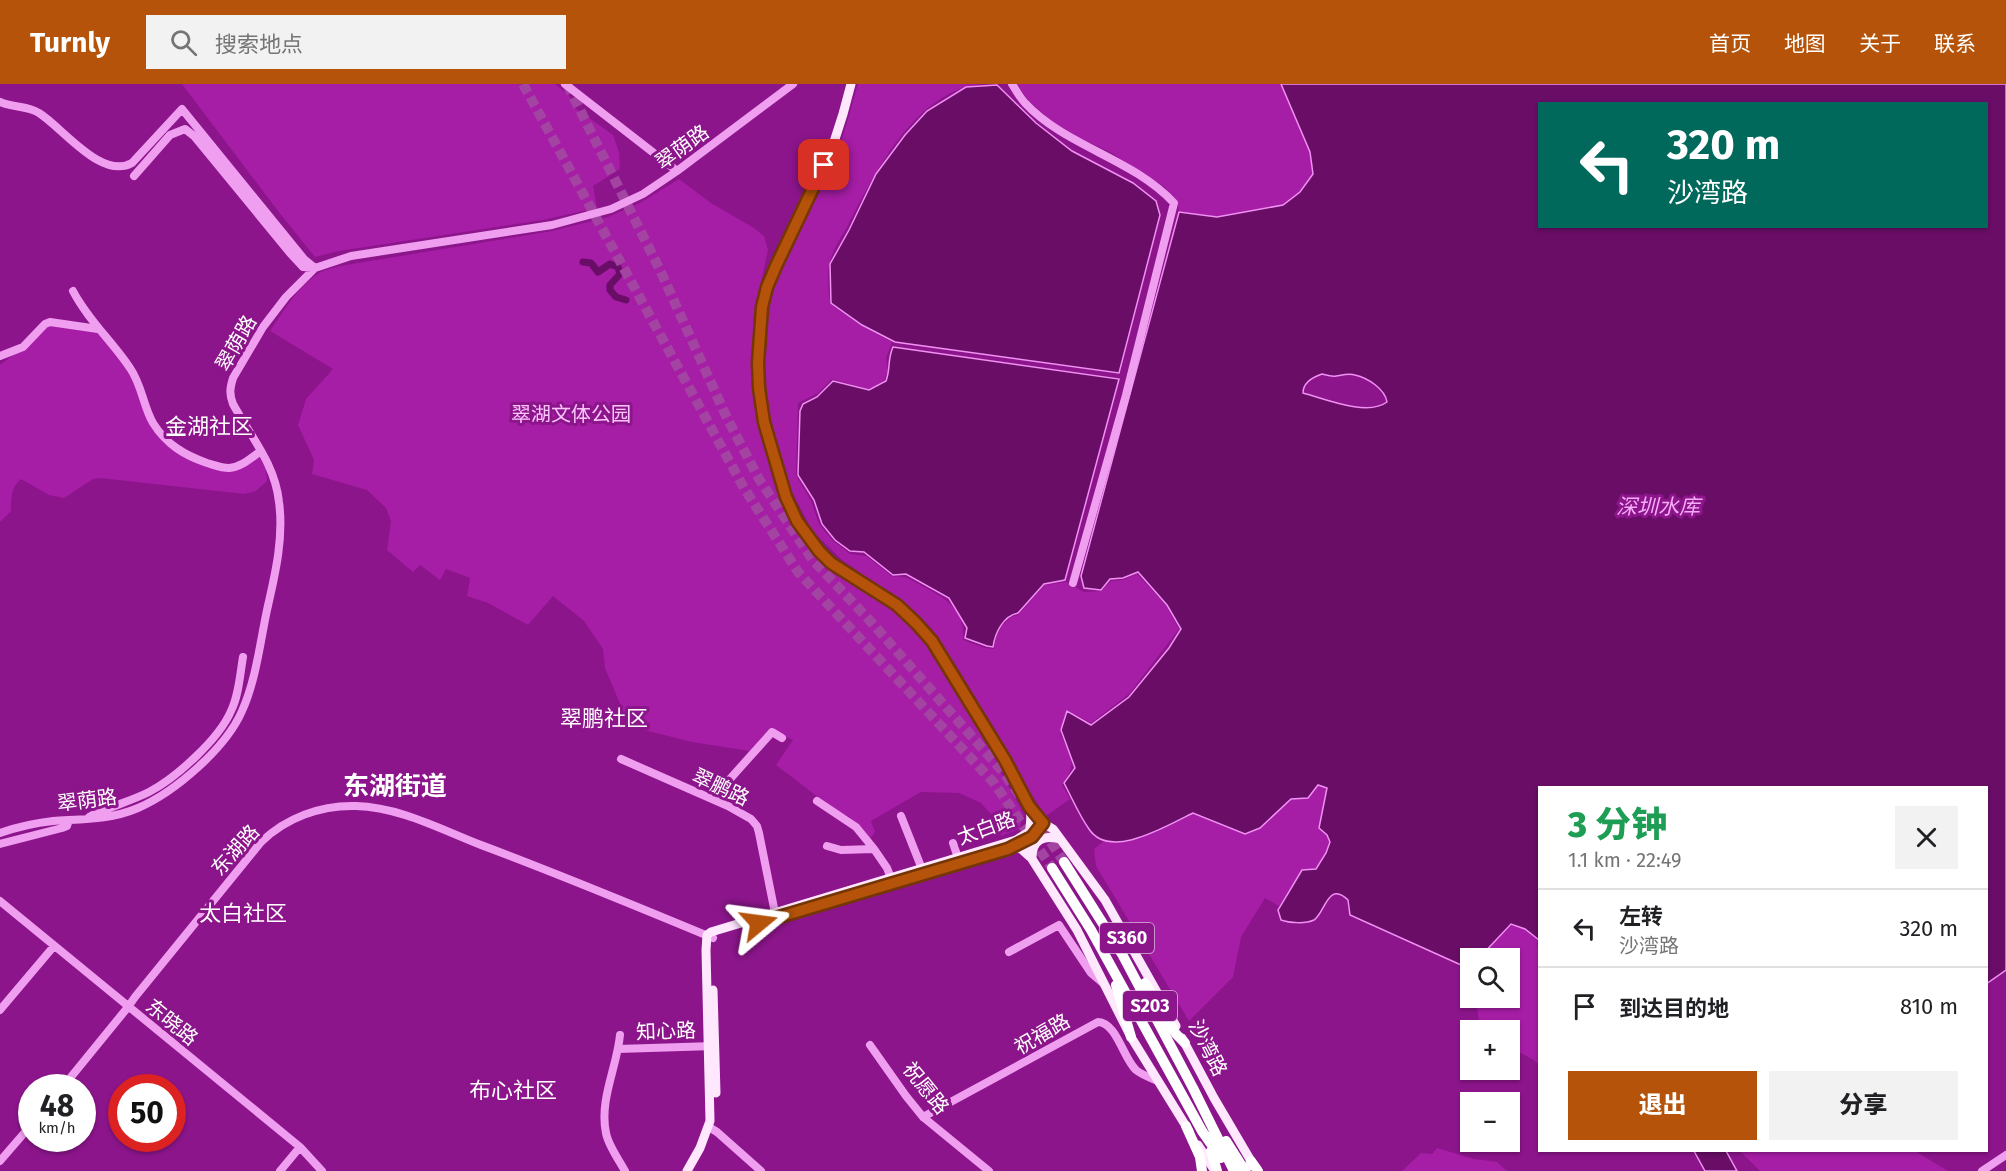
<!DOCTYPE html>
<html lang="zh">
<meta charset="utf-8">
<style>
:root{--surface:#fff;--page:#f2f2f2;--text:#202124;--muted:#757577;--line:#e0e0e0;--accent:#b45309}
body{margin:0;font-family:"Fira Sans","Noto Sans SC",sans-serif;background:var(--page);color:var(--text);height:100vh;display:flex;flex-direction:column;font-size:22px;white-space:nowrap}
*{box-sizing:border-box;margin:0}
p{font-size:20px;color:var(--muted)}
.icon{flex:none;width:33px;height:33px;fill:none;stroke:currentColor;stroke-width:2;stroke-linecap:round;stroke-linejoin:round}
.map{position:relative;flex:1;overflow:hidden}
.side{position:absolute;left:1538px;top:702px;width:450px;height:366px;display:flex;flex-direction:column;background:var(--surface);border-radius:0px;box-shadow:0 2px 4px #0004}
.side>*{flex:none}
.top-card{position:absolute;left:1538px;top:18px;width:450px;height:126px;border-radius:0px;box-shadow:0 2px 4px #0004;background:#00695c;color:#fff;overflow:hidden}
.fabs{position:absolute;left:1460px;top:864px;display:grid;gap:12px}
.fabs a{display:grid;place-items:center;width:60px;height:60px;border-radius:0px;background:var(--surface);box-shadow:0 2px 4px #0004;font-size:30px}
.speed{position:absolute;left:18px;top:990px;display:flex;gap:12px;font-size:30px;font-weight:700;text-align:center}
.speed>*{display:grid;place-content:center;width:78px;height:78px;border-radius:50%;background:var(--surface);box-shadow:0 2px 4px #0004;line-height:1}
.speed small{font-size:15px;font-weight:400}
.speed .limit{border:9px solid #d22;background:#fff;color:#111}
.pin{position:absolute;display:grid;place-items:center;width:51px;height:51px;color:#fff;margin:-26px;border-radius:12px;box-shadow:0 3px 9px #0006}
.me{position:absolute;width:66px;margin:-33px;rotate:74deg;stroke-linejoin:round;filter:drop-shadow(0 0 4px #0008)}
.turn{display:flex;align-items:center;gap:21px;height:126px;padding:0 30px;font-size:27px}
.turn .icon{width:78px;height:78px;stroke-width:2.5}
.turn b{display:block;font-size:42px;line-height:51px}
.round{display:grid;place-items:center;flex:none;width:63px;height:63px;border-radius:0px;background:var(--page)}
.head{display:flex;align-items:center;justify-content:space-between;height:102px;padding:0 30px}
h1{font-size:36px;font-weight:800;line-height:45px;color:#1e9e55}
.primary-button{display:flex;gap:12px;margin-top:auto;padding:12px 30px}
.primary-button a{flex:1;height:69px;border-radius:0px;background:var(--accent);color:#fff;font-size:24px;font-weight:800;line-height:69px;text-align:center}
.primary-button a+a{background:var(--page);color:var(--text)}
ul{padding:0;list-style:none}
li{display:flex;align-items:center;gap:18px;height:78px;padding:0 30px;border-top:2px solid var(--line)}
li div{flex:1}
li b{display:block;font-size:22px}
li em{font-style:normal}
header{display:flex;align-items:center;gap:36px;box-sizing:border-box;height:84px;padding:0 30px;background:var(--accent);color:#fff}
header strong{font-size:28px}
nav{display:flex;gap:33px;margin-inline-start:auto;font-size:21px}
.search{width:420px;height:54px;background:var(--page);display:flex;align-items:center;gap:15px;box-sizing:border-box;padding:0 21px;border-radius:0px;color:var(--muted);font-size:22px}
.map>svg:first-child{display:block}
</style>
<header>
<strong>Turnly</strong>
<div class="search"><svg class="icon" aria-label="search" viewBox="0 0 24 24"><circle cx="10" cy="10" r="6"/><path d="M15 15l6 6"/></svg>搜索地点</div>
<nav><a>首页</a><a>地图</a><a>关于</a><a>联系</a></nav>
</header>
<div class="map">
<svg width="2006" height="1087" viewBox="0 0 2006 1087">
<rect width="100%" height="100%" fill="#8c158b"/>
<!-- green -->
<path fill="#a61da6" d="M182,0H555L569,11L575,24L613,51L619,68L620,85L593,102L597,124L543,136L339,167L315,173L278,127Z
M858,0H982C917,6 877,85 850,137C844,150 833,164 830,178C826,190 829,207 830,220L862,242L892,258L886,274L888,287L884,296L874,303L867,305L832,295L818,309L798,319L796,391L811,417L819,440L833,457L850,470L866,472L893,493C906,491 912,497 924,503C946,514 966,527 963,556L985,564L994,565L996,553L1002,542L1011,533L1018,531L1045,501L1066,498L1084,508L1101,507L1111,497L1123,496L1137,490L1165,520L1179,545L1129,610L1091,639L1067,626L1060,650C1071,672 1078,679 1062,701L1070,715L1046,732L1031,710L966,598L931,544L912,525L842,476L813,448L787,399L776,367L769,333L763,282L769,225L776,196L839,66Z
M1017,0H1281L1310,68L1313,90L1300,108L1284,121L1217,133L1179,128L1177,116L1163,102L1110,68L1076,52L1050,36L1027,15Z
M679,95L711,119L754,144L764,152L768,166L755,228L752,260V300L760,349L776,406L786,432L803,458L827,483L886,521L904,536L932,568L998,680C1004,698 1016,713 1024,731L1019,745L1001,752L995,735L981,719L959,709L921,708L871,737L875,748L870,755L848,732L835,726L776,681L793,656L769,645L750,667L692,658L644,646H631L605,584L603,565L584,537L553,512L528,541L488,519L467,512L470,494L446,485L440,496L420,481L413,488L387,466L391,437L386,424L367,406L312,390L314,376L298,341L306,315L333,285L270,247C284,227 299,200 321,188C327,185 334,184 340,182L552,147L608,133L640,119Z
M45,240L98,245L129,283L149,329L179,367L229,384L258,371L266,385L267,397L256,407L244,410L100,394L93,395L64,414L49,411L21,395C11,403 11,414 11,427L0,438V281L30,258Z
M1318,701L1328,704C1322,722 1322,740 1330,758L1326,769L1316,785L1302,786L1279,822L1265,814L1241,853L1233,893L1189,937L1096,782L1094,765L1104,757L1125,758L1153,749L1193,729L1245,750L1260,744L1291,715L1308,714Z
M1511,840L1525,845L1539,856L1537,861L1539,863V981L1534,976L1509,963V946H1480L1476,914H1509V874H1479Z
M1437,1064L1474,1075L1497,1078L1507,1087H1402L1421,1069L1432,1070Z
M1740,1067H1915L1948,1087H1760Z"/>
<!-- water -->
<path fill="#690d67" stroke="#f190f3" stroke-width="1.5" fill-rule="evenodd" d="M1281,0H2006V886L1986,900V704H1539V856L1525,845L1511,840L1479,874H1470V885L1350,831L1348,816C1328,796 1325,829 1314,836C1306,840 1289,839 1281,836L1278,826L1302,786L1316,785L1326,769L1330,758L1327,751L1319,744L1327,704L1318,701L1308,714L1291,715L1260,744L1245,750L1193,729C1168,741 1110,777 1089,745C1079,731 1072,714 1064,699L1075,684L1061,646L1067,627L1091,641L1129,613L1169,564L1181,545L1167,521L1138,488L1123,494L1110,495L1101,506L1084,504L1081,492L1179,128L1217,133L1283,121L1300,108L1313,90L1310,68ZM1539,20H1986V142H1539ZM1322,290C1326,291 1332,293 1336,292C1343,291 1348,289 1355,291C1368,294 1385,305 1387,318C1367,333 1323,314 1303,309C1303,298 1313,293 1322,290Z
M997,1L1036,39L1072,67L1133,99L1156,117L1160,131L1119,289L895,258L862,241L831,219L830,180L849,146L876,90L905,51L927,27L966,3Z
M893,263L1119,295L1065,496L1044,500L1018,529C1003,532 995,549 993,563L987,562L965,554L967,544L949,514L906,490L893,491L864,468L850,467L835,456L822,440L814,416L798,391L800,327L803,320L817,313L833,297L869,306L886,297C891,283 887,277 893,263Z
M1694,1067H1726L1737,1087H1705Z"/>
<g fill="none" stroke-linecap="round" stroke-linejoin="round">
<!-- canal -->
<path stroke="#690d67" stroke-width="7" d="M583,178L591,179L598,188L610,180L618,183L620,190L610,201V206L616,213L626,216"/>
<!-- highway-tunnel -->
<path stroke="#a344a2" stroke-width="10" stroke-dasharray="10 5" stroke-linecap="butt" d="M523,0L744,404L798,488L994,699L1052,784
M567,0L660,186L727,334L759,395L812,475L872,539L1004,689L1022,715
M1034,733L1064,778"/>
<!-- minor -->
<path stroke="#f09ef0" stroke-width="8" d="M565,0L677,87
M1012,0C1016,6 1020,14 1025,19C1066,63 1132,74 1174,119L1126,311L1073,499
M0,18C13,24 27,21 39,29C63,44 101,96 132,79L182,25L304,175L315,184
M134,92L170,51L185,45L194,52L290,169L303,183L315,184
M73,207C88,236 112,257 130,284C142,301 143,322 153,339C166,360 184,371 207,379C214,381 222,384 229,384C242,383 252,373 261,367
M0,272L23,263L45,240L50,238L98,245
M621,675L728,722L751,735L757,742L759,749L775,829
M712,715L772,648L782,654
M817,717L856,743L874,765
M901,732L922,785
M89,733C108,723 129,718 149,708C176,694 219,655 231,627C239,611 240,590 243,573
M0,749C17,743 35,739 53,737C82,735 110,736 138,724C175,708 226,664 242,627C256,596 260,559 267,526C275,491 284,454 279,418C275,380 251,353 233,320C229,310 230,304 233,294L263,243L286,213L315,184L351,172L552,141L611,125L643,110L677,87L793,0
M953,759L958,774
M0,760L62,744L67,742L69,736
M827,762L841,766L874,765L887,784L891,794
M0,817L300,1063L322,1087
M1009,868L1059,841L1091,889L1104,900
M0,926L54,862
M620,951C617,983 599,1016 606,1049C608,1061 619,1076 625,1087
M870,961L906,1012L923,1033L989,1087
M618,965L714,962
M62,1004L128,923L135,913L261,758C286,734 320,721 356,722C399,723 440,745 481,761C559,790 636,822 713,854
M923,1033L1098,938C1117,939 1123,974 1136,986C1142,991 1151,994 1158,997
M709,1043L717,1048L761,1087
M0,1077L32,1040
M280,1087L300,1063
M1982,1087L2006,1071"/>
<!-- major -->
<path stroke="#ffe7fe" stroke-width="9" d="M851,0L843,30L833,61L776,182L767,203L762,223L757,279L759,304L764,338L772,368L790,426L811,459L831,479L888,514L905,528L932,557L1005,676L1029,721L1043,739L1053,745L1105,816L1176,942
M1030,724C1034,744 1023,756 1032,775L1077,846L1131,953L1189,1047
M1008,765L1020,764L1030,773
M1032,774C1032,755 1044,751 1060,755
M713,906L716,1009
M1182,954L1214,1014L1251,1077L1248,1083
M1198,1061L1215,1087
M687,1087L700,1064L710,1037L706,866L707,851L711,848L1006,759L1016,756L1043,739"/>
<!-- highway -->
<path stroke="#fff" stroke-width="10" d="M1064,778L1122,870L1193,1004L1234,1087
M1052,784L1091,846L1202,1047L1221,1074
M1145,899L1176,950L1185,959
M1116,901L1131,953
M1186,1042L1200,1073L1202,1087
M1226,1057L1245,1087
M1211,1067L1217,1087
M1251,1077L1258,1087"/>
</g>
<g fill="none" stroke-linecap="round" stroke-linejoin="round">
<!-- route casing -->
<g stroke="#753606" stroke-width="15">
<path id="route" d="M759,839L1008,765L1032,753L1043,739L1029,722L1005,676L932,557L916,539L897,521L831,479L819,467L797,437L786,413L764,338L759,304L758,279L762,223L767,203L776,182L824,81"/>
</g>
<!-- route -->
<use href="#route" stroke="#b45309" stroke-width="10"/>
</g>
<g text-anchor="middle" stroke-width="6" stroke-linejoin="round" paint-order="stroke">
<!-- shield labels -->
<g fill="#8c158b" stroke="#dcb9dc" stroke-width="1.5">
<rect x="1100" y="839" width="54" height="30" rx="4.5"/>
<rect x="1123" y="907" width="54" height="30" rx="4.5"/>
</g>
<g font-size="18" font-weight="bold" fill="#fff">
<text x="1127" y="860">S360</text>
<text x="1150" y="928">S203</text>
</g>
<!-- street labels -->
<g font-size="20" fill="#fff" stroke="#8c158b">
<text transform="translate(682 63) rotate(-36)" y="7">翠荫路</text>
<text transform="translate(236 259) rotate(-60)" y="7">翠荫路</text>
<text transform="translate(721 703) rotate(25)" y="7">翠鹏路</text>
<text transform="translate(87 716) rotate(-7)" y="7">翠荫路</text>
<text transform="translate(986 744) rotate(-20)" y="7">太白路</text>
<text transform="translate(235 766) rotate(-48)" y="7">东湖路</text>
<text transform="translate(172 938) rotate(39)" y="7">东晓路</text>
<text transform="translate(666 947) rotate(-2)" y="7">知心路</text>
<text transform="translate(1042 950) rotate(-30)" y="7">祝福路</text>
<text transform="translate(1208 964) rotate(63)" y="7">沙湾路</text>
<text transform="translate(926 1004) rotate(51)" y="7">祝愿路</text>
</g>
<!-- park labels -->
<g font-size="20" fill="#fbc4fb" stroke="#8c158b">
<text x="571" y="337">翠湖文体公园</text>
</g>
<!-- water labels -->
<g font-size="21" font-style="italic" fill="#f6aaf7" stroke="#8c158b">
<text x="1658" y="430">深圳水库</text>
</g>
<!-- quarter labels -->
<g font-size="22" fill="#fff" stroke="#8c158b">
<text x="209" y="350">金湖社区</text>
<text x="604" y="642">翠鹏社区</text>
<text x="243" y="837">太白社区</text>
<text x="513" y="1014">布心社区</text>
</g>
<!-- district labels -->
<g font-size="26" font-weight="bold" fill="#fff" stroke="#8c158b">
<text x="395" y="711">东湖街道</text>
</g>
</g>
</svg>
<div class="fabs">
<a><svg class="icon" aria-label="search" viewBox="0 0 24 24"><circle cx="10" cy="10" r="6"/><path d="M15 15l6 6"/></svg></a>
<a>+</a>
<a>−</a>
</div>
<div class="speed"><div>48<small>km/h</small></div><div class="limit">50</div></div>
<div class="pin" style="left:824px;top:81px;background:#d93025"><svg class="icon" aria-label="arrive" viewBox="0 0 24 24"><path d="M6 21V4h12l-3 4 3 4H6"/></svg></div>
<svg class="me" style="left:759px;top:839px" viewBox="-20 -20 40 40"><path d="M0-17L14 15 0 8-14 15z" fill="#b45309" stroke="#fff" stroke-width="4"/></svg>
<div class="top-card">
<div class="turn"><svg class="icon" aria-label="left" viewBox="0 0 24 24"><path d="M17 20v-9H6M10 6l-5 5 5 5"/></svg><div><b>320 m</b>沙湾路</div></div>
</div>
<section class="side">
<div class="head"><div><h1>3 分钟</h1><p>1.1 km · 22:49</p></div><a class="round"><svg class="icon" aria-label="close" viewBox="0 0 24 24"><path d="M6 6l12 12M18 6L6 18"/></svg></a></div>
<ul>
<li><svg class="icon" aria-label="left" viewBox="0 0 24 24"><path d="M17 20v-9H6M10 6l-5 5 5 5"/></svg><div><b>左转</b><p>沙湾路</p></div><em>320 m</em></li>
<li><svg class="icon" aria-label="arrive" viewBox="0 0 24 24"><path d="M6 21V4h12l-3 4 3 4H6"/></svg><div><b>到达目的地</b></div><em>810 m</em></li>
</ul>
<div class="primary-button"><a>退出</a><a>分享</a></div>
</section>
</div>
